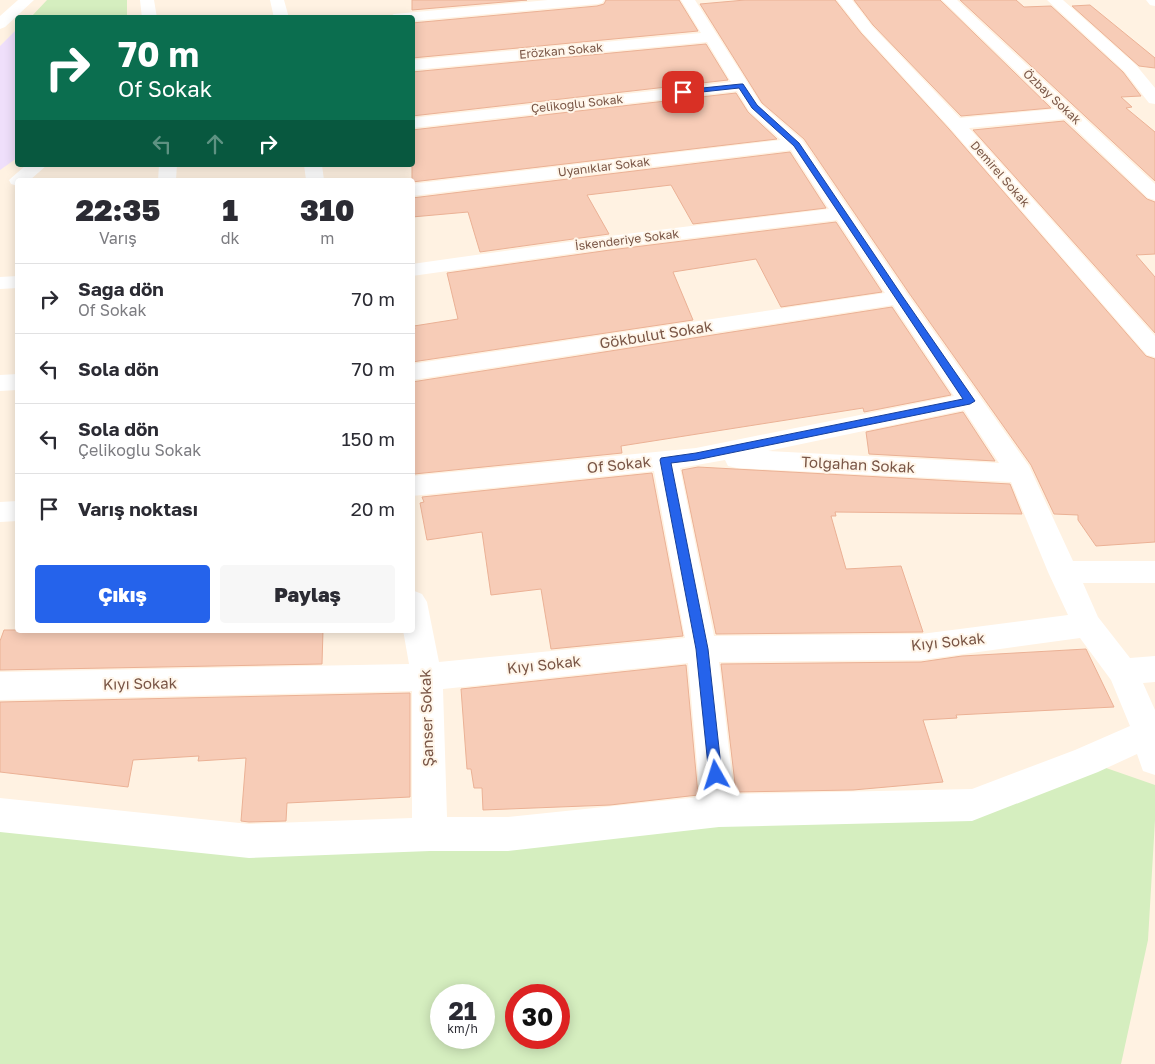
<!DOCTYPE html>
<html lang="tr">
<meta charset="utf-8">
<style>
:root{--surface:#fff;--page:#f7f7f7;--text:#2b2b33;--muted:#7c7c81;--line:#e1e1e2;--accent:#2563eb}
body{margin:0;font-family:"Golos Text",sans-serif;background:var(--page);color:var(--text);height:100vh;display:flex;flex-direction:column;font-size:19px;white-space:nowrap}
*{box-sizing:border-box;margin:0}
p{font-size:16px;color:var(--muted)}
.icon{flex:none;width:28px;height:28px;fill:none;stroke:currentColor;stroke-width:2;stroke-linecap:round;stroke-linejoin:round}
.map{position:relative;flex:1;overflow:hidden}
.panel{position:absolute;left:15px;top:178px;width:400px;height:455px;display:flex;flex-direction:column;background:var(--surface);border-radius:5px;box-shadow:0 2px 12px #0003}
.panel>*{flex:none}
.top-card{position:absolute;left:15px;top:15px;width:400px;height:152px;border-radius:5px;box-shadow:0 2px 12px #0003;background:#0b6e4f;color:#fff;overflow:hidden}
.speed{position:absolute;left:430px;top:984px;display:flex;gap:10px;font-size:25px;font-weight:700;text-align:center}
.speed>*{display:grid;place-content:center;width:65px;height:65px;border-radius:50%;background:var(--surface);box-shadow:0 2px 12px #0003;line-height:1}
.speed small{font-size:12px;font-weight:400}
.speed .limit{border:8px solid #d22;background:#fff;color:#111}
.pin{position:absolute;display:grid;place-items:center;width:42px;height:42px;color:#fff;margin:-21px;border-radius:10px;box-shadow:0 2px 8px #0006}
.me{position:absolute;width:55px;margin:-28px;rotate:354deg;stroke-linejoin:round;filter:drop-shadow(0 0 4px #0008)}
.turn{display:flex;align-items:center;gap:18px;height:105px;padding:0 20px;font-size:22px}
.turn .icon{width:65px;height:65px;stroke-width:2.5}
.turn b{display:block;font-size:35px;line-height:42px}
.lanes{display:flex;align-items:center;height:48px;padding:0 20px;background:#0003;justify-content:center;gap:25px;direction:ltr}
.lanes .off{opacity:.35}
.eta{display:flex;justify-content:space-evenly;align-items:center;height:85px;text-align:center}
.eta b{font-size:30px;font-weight:800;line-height:35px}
.cta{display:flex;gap:10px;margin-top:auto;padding:10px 20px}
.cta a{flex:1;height:58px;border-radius:5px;background:var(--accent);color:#fff;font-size:20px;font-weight:800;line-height:58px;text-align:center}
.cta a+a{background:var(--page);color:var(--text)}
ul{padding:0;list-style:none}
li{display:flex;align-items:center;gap:15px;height:70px;padding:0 20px;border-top:1px solid var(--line)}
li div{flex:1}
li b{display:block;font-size:19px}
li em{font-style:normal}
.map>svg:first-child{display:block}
</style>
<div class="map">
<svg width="1155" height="1064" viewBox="0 0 1155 1064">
<rect width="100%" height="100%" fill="#fff2e2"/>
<!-- education -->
<path fill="#efdffb" d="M17,29V158L0,170V46Z"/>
<!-- green -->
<path fill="#d5eebf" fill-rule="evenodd" d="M47,0H127V17H31Z
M1086,761L1155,785V820L1148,940L1121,1064H0V815L430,834L972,805ZM441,995H484V1038H441ZM516,995H559V1038H516Z"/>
<!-- building -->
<path fill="#f7ccb7" stroke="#ebb195" d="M412,0H527L412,10Z
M606,0H679L698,31L412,58V23L597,6L604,4Z
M745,0H835L861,33L949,129L1146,356L1155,359V542L1096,546L1078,520V515L1054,514L1031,465L909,293L804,139L762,103L700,4Z
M854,0H940L1051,108L961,116L873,25Z
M960,0H1016L1024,7L1051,6L1123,72L1141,96L1121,97L1132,107L1126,108L1155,132V181Z
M1090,5L1155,58V68L1139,66L1072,6Z
M706,44L728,80L412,116V72Z
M736,93L748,112L777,139L412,182V130Z
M1064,121L1147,199L1155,202V254L1136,255L1155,277V333L973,130Z
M790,152L826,208L693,224L671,185L587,195L609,234L480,252L468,212L412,217V198Z
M836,222L882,292L781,307L756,259L673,272L693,320L412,362V330L415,329L414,326L458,319L447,273L610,250Z
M892,307L951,395L864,412L863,408L621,446L622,453L414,474L412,468V382Z
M963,412L995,461L869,454L866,432Z
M698,467L1010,484L1022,514L835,512L836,516H831L846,569L901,566L923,632L716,634L682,470Z
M652,473L683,636L551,649L541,589L491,595L482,532L427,540L420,503L424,502L422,497Z
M4,630H323L322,664L0,670V641Z
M1086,649L1114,707L956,715L957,718L923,720L943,782L853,790L736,792L721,664L921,662L962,656Z
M686,665L698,795L610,805L483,810L482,788H474L471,769H467L461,689Z
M410,693V797L287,803L286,821L249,822L241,821L246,758L198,761L199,756L133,760L128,787L0,772V702Z"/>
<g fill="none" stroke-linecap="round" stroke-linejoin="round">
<!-- street -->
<path fill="#fff" fill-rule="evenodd" d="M18,0H34L5,27L0,29V16Z
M140,0H154L157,18H142Z
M270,0H284L289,18H274Z
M548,0H604L602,3L597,4L412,21V18H387L394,14Z
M681,0H695L761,104L802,140L907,294L1029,466L1073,561H1155V583H1083L1098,617L1130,658L1155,656V682L1143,683L1155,710V775L1143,771L1137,754L1098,772L972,821L719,827L508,851H430L249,858L0,832V798L249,824L412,818V691L0,700V672L409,664L403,630H412V590L422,594L427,602L439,662L685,638L654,471L412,496V476L696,448L954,396L893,305L412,380V364L885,293L837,220L610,248L412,276V264L610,236L829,209L791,150L412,196V184L781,140L749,111L737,91L412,128V118L731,82L707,42L412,70V60L701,33ZM964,410L999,463L768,451ZM725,460L728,466L737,468L1011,482L1048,572L1068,615L921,634L714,636L680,468ZM1080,638L1111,680L1130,726L1075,750L972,789L734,794L719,662L921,660ZM688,663L700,797L508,817H447L443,689Z
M837,0H852L872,26L960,118L1055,109L942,0H957L1155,184V200L1148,198L1065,119L969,128L1155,336V357L1147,355L950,128L862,32Z
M1047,0H1063L1136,65L1155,88V104L1149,103L1124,71Z
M1146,0H1155V6L1150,5Z
M26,165H47L30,180H18V186L11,184L9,180Z
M159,165H177L176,180H158Z
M304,165H322L324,180H306Z
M18,276V288L0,289V277Z
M18,374V390L0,391V375Z
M18,501V521L0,522V502Z"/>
</g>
<!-- route -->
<path fill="#2563eb" stroke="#184099" d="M741,84H743L757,105L799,143L903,297L975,401L970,404L696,460L671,463L708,649L722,775L720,779L716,781L711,779L709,775L696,649L660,460L661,458L696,453L963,399L794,146L752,108L739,88L683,94L680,92L683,90Z"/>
<g text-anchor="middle" stroke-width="4" stroke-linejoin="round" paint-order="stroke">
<!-- far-street labels -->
<g font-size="12" fill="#795545" stroke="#fff6ea">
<text transform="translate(561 51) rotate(-5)" y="4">Erözkan Sokak</text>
<text transform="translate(1052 97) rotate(43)" y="4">Özbay Sokak</text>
<text transform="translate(577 104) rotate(-6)" y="4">Çelikoğlu Sokak</text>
<text transform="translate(604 167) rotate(-7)" y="4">Uyanıklar Sokak</text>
<text transform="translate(1000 174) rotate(49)" y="4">Demirel Sokak</text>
<text transform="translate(627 240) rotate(-7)" y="4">İskenderiye Sokak</text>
</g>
<!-- street labels -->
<g font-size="15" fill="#795545" stroke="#fff6ea">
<text transform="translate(656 335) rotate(-9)" y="5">Gökbulut Sokak</text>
<text transform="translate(619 465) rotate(-6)" y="5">Of Sokak</text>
<text transform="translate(858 465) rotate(3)" y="5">Tolgahan Sokak</text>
<text transform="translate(948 642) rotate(-6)" y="5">Kıyı Sokak</text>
<text transform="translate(544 665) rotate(-6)" y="5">Kıyı Sokak</text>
<text transform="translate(140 684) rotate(-1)" y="5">Kıyı Sokak</text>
<text transform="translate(427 718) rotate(-92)" y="5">Şanser Sokak</text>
</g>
</g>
</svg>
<div class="speed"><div>21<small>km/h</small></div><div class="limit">30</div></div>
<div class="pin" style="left:683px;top:92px;background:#d93025"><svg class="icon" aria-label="arrive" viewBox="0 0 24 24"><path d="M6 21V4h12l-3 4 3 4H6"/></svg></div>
<svg class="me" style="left:716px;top:775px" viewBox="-20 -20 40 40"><path d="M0-17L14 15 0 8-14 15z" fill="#2563eb" stroke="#fff" stroke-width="4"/></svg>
<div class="top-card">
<div class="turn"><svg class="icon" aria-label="right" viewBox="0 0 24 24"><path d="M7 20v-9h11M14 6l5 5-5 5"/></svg><div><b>70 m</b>Of Sokak</div></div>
<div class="lanes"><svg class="icon off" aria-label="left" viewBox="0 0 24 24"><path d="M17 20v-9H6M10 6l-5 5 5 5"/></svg><svg class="icon off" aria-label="ahead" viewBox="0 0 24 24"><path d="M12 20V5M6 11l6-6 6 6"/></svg><svg class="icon" aria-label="right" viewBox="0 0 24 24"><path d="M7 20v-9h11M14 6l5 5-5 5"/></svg></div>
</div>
<section class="panel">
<div class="eta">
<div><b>22:35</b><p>Varış</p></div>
<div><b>1</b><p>dk</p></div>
<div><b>310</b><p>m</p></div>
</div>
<ul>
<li><svg class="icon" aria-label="right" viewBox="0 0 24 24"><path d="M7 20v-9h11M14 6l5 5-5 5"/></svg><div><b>Sağa dön</b><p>Of Sokak</p></div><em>70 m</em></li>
<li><svg class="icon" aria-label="left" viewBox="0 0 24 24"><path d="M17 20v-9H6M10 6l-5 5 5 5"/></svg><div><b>Sola dön</b></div><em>70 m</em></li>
<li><svg class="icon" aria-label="left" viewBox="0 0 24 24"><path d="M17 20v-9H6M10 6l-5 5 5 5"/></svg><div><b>Sola dön</b><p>Çelikoğlu Sokak</p></div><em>150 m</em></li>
<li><svg class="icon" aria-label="arrive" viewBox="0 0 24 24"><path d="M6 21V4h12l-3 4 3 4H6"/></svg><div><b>Varış noktası</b></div><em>20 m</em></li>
</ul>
<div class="cta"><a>Çıkış</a><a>Paylaş</a></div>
</section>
</div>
